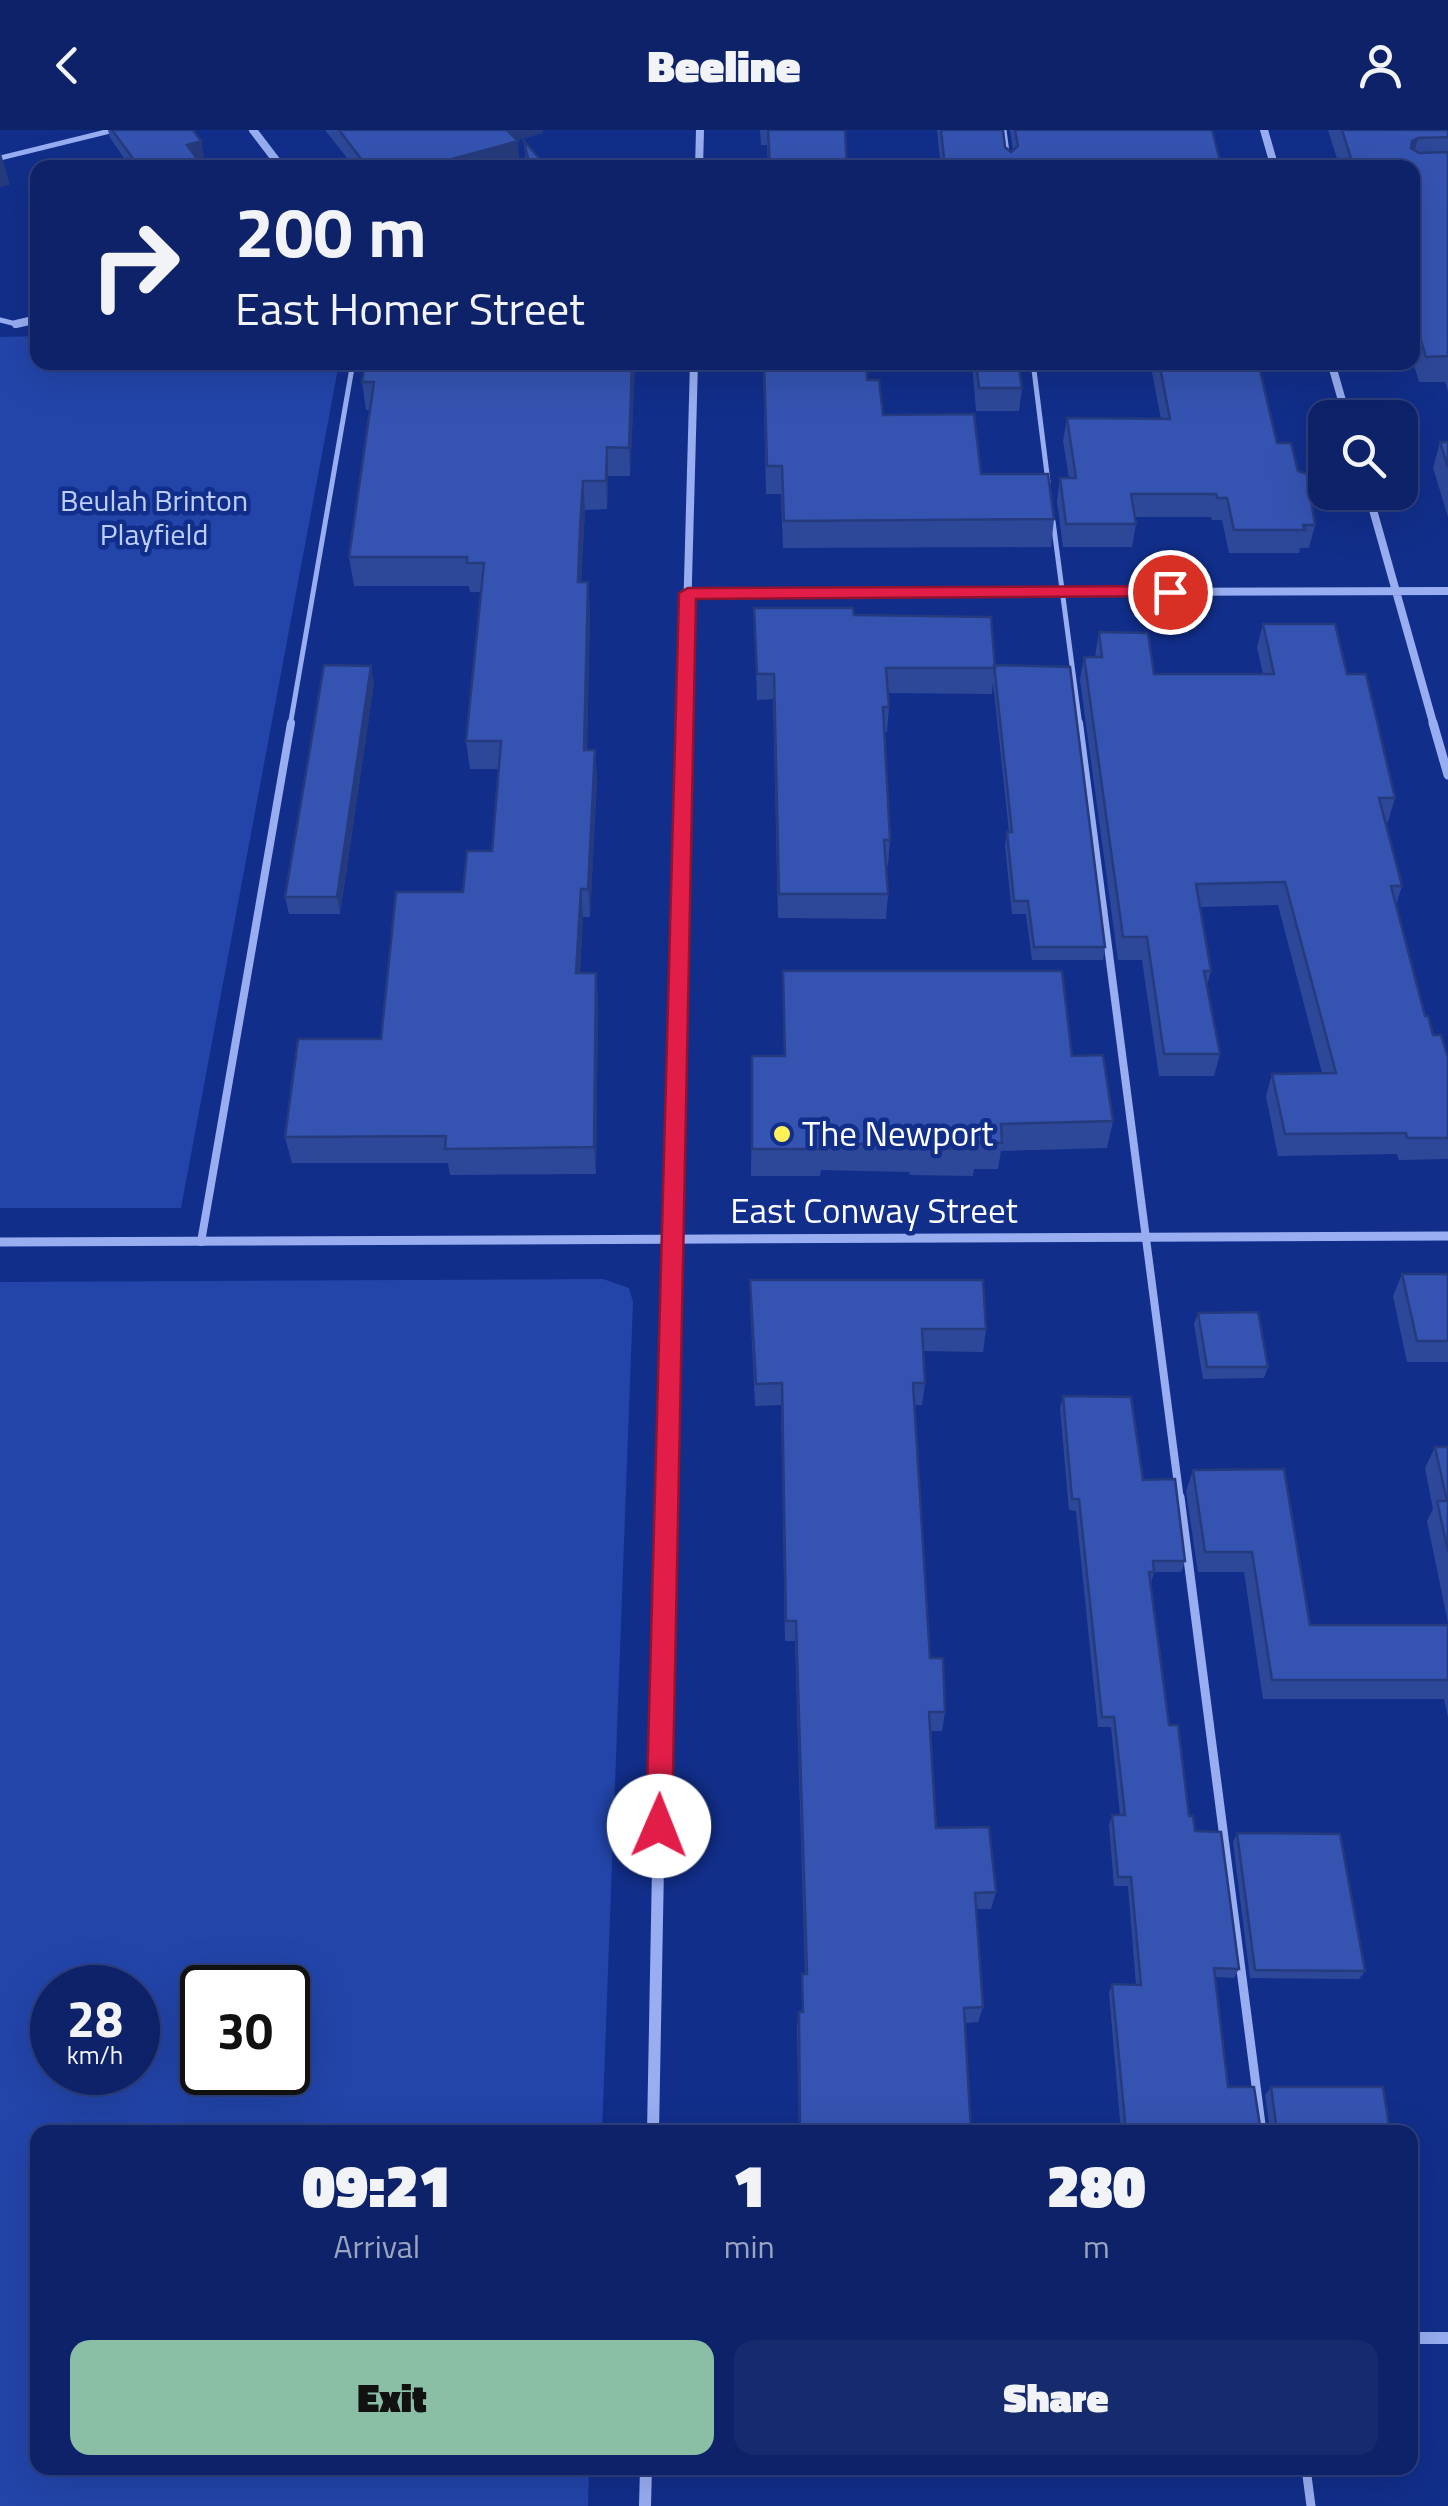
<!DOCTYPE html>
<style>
:root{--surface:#0d2268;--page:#162a6e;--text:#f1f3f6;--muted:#9aa4c0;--line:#2d3f7c;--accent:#8abfa5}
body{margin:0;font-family:"Titillium Web",sans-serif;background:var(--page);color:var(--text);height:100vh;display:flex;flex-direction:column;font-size:38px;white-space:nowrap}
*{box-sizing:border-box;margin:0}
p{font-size:32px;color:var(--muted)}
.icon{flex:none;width:55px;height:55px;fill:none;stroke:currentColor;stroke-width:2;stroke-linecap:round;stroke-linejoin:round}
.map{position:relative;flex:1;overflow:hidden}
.panel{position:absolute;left:30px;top:1995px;width:1388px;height:350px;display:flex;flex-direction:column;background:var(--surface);border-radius:20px;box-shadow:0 10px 40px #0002,0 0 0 2px var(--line)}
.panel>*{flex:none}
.hud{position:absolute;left:30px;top:30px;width:1390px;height:210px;border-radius:20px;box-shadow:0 10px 40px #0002,0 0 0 2px var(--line);background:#0d2268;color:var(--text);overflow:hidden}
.tools{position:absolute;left:1308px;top:270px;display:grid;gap:20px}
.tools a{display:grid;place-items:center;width:110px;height:110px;border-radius:20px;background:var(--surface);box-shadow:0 10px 40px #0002,0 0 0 2px var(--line);font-size:50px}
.speed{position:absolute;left:30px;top:1835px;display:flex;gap:20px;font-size:50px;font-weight:700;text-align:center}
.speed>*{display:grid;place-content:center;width:130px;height:130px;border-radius:50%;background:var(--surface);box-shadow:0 10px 40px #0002,0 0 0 2px var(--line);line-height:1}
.speed small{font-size:25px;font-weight:400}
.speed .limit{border:5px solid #111;border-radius:15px;background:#fff;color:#111}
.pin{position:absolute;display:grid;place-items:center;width:85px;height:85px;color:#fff;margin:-42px;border:5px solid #fff;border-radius:50%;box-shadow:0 2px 10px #0007}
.me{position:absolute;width:110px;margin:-55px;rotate:1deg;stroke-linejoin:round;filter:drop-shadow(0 0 8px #0008)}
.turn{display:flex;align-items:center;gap:35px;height:210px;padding:0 40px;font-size:45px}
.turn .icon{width:130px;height:130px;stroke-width:2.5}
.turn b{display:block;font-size:70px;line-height:85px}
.eta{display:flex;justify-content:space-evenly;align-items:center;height:170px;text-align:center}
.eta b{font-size:60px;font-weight:800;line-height:70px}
.action{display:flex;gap:20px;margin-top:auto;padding:20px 40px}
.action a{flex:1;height:115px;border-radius:20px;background:var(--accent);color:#111;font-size:40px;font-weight:800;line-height:115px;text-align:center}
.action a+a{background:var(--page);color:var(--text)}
header{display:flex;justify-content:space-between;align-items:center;height:130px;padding:0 40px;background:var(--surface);font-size:45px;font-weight:800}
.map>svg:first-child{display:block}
</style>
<header><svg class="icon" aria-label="back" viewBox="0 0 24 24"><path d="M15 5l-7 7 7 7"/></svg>Beeline<svg class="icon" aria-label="person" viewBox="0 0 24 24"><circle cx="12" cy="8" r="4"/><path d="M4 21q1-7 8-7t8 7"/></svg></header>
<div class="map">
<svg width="1448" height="2376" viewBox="0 0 1448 2376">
<rect width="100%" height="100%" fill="#112e8a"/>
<!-- green -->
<path fill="#2345aa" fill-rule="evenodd" d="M37,206L38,232L339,233L181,1078H0V207Z
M603,1149L629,1158L633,1172L602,2002H38V2338H589L588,2376H0V1152ZM52,1858H138V1942H52ZM202,1858H288V1942H202Z"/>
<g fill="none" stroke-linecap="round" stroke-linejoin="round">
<!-- lane-far2 -->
<path stroke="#98aef1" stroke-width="5" d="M1004,0L1009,38
M0,28L114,0
M0,190L16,194
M1033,232L1048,352
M1053,391L1080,596
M290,596L353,232"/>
<!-- lane-far1 -->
<path stroke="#98aef1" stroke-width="8" d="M1079,593L1180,1370
M201,1112L291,593"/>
<!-- lane -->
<path stroke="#98aef1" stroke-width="9" d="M1180,1367L1262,2002
M1306,2338L1311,2376"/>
<!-- street-far2 -->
<path stroke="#98aef1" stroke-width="8" d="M253,0L282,38
M1264,0L1275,38
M699,38L700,0
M16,194L38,189
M1331,232L1347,288
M1368,362L1434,596
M688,463L1448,461
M684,596L694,232"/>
<!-- street-far1 -->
<path stroke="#98aef1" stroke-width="9" d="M1433,593L1448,645
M0,1112L1448,1106
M665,1370L684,593"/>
<!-- street -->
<path stroke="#98aef1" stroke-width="12" d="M653,2002L665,1367
M1410,2208H1448
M645,2376L646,2338"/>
</g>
<!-- wall -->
<path fill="#2e4899" d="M108,0H193L201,11L204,27L197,28L204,38H131L110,8Z
M325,0H543V3L517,10L519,32L498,38H355Z
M760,0H845L847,38H768L767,15H761Z
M937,0H1003L1005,17L1011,22L1013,20L1010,0H1212L1222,38H941Z
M1328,0H1448V261L1445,252H1419L1412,229V38H1340Z
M524,11L548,38H526Z
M365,232H635L630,346H608L607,379L585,380L582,428L581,452H588L590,481L587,620H595L597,648L590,787H583L580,843H596L598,870L596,1044L450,1045L448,1033H292L285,1007L381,909L463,762L492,721L499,639H470L466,611L481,462H470L469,456H354L349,427L370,280H366L362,252Z
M763,232H866L867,250L883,285L1054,389L1051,417L783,418L781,364H766Z
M972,232H1018L1022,258L1019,281H976Z
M1150,232H1258L1277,313L1315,395L1309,418H1300L1299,423H1229L1222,390H1212L1211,387H1135L1136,394L1132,417H1063L1057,371L1060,348H1069L1063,311L1067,288L1161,289Z
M1440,312H1448V387L1433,338Z
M754,478L854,485L994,535L1105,817L1103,830H1032L1026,784H1012L1005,715L1007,702H1009L993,552L992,564L888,563L889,577L887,602H885L890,710L888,735H886L888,764L886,789L778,788L773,569L757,570Z
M1263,494L1347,544L1395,668L1388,692H1385L1402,756L1396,775L1425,886L1433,905L1448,927V1029L1399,1030L1397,1024L1278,1026L1266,966L1272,944L1322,943L1278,775L1200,777L1211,841L1207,855L1220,924L1214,946H1159L1142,830H1118L1080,550L1084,527H1095L1099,502L1154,544H1263L1257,517Z
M374,553L340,784H289L285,767Z
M783,841L1072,926L1113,991L1107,1018L1001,1021L998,1039H974L973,1046L910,1045L909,1042L821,1040L820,1046H751L752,926H784Z
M1402,1144H1448V1235V1232H1407L1393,1166Z
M750,1150L986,1199L983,1222L923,1221L925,1253L922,1275H914L930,1528L945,1582L942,1601H930L936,1698L996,1762L991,1779H976L983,1877L978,1892L965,1893L971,2002H799L797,1897L799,1882H802V1844H805L795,1511H785L781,1275L755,1276L750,1172Z
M1198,1183L1268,1237L1264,1248L1203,1249L1194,1194Z
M1063,1266L1143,1350L1185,1431L1181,1442H1154L1151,1453L1169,1595L1189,1686L1239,1839L1234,1848L1215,1847L1228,1957L1260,1996L1267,2002H1121L1109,1863L1112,1854L1136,1855L1128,1756H1114L1109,1695L1112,1685H1120L1111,1597H1098L1076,1381L1069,1380L1060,1278Z
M1435,1317H1448V1493L1427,1391L1433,1379L1425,1338Z
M1193,1340L1310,1495H1448V1587L1444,1569H1263L1244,1442H1198L1186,1361Z
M1237,1703L1365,1841L1359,1849L1250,1848L1233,1712Z
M1271,1957L1390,2002L1270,2000L1265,1965Z"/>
<!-- shaded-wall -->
<path fill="#253b7d" d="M502,0H543V3L503,14Z
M1418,8L1412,32V11Z
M201,11L204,27L190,30L187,15Z
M518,11L519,32L498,38H419Z
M0,20L10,55L0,57Z
M413,32L414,38H391Z
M632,232L635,234L630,346L629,318Z
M607,317L608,346L607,379L606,351Z
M583,351L585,380L580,481L578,452Z
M588,452L590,481L586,648L584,620Z
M371,536L374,553L340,784L337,767Z
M595,620L597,648L590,787L588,759Z
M581,759L583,787L578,871L576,843Z
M596,843L598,870L596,1044L594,1017Z"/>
<!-- building -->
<path fill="#3554b2" stroke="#253b7d" stroke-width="2.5" d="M112,0H193L201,11L187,15L204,38H140Z
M339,0H507L518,11L419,38L413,32L391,38H368Z
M768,0H845L847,38H770Z
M941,0H1003L1005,17L1011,22L1018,16L1015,0H1212L1222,38H945Z
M1342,0H1448V7L1418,8L1412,11L1411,18L1419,23L1448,22V226L1426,227L1412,181V38H1354Z
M524,11L548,38H530Z
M365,232H632L629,318L607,317L606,351H583L580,400L578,452H588L584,620H595L588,759H581L576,843H596L594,1017L445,1019L446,1006L285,1007L298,909H381L396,762H463L467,721H492L501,611H466L484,433H467V427H349L374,252H362Z
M764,232H866L867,250H879L883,285L974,284L981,344H1048L1054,389L784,391L782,336H767Z
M976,232H1018L1022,258H979Z
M1159,232H1258L1277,313H1291L1298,341L1307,344L1315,395H1303L1305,400H1234L1227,368H1217L1216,364H1131L1136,394H1066L1060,348H1076L1067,288L1170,289Z
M1440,312H1448V337Z
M754,478H853L854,485L991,487L995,538H886L889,577H883L890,710H884L888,764H779L774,544H757Z
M1263,494H1335L1347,544H1366L1395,668H1379L1402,756H1391L1425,886H1428L1433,905H1441L1448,927V1008H1407L1406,1003L1285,1004L1272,944L1336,943L1285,752L1196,754L1211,841H1204L1220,924H1164L1147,807H1123L1084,527H1102L1099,502L1148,503L1154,544H1274Z
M324,535L371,536L337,767H285Z
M994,535L1070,537L1105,817H1034L1028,771H1014L1007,702H1012Z
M783,841H1062L1072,926L1103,925L1113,991L1001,994L1002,1013L977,1012V1019L913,1018L912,1015L822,1013V1019H752V926H785Z
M1402,1144H1448V1211H1417Z
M750,1150H983L986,1199H922L925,1253H913L930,1528H943L945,1582H929L936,1698L989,1697L996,1762L975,1763L983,1877L964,1878L971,2002H800L799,1882H803L802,1844H807L796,1491H786L782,1253L756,1254Z
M1258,1182L1268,1237H1207L1198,1183Z
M1063,1266L1131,1267L1143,1350L1175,1349L1185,1431H1153L1154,1442H1149L1169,1595H1178L1189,1686H1193L1195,1701L1221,1702L1239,1839L1214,1838L1228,1957H1254L1260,1996L1267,2002H1126L1112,1854L1141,1855L1131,1747H1118L1112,1685H1125L1114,1587H1102L1079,1369H1072Z
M1435,1317H1448V1421L1437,1371H1447Z
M1284,1339L1310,1495H1448V1550H1272L1252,1422H1205L1193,1340Z
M1237,1703L1340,1704L1365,1841L1255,1840Z
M1271,1957H1383L1390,2002H1268L1276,1994Z"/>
<!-- route -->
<path fill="#e11d48" stroke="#92132f" stroke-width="2.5" d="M1170,456L1176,458V466L696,469L672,1696L668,1705L659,1709L649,1705L646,1696L679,463L688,458Z"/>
<!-- markers -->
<circle fill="#fff058" stroke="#112e8a" stroke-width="4" cx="782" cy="1004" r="10"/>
<g text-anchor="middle" stroke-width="9" stroke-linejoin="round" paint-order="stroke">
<!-- far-park labels -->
<g font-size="30" fill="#becefc" stroke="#112e8a">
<text x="154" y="381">Beulah Brinton<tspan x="154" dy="34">Playfield</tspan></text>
</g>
<!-- poi labels -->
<g font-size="35" fill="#fff" stroke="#112e8a" text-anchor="start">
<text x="802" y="1016">The Newport</text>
</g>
<!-- street labels -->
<g font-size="35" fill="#fff" stroke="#112e8a">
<text x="874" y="1093">East Conway Street</text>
</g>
</g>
</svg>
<div class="tools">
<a><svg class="icon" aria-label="search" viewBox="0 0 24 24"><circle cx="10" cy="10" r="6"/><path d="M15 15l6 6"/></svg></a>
</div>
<div class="speed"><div>28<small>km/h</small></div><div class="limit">30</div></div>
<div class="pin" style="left:1170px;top:462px;background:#d93025"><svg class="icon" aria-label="arrive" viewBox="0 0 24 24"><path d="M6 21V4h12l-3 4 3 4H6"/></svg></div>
<svg class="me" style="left:659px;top:1696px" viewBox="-20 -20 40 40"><circle r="19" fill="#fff"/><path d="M0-13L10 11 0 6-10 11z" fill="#e11d48"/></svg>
<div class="hud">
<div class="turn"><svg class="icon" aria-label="right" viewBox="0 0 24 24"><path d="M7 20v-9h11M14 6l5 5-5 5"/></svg><div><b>200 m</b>East Homer Street</div></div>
</div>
<section class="panel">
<div class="eta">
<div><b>09:21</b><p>Arrival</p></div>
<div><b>1</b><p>min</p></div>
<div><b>280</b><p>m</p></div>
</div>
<div class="action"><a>Exit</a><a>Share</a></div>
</section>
</div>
